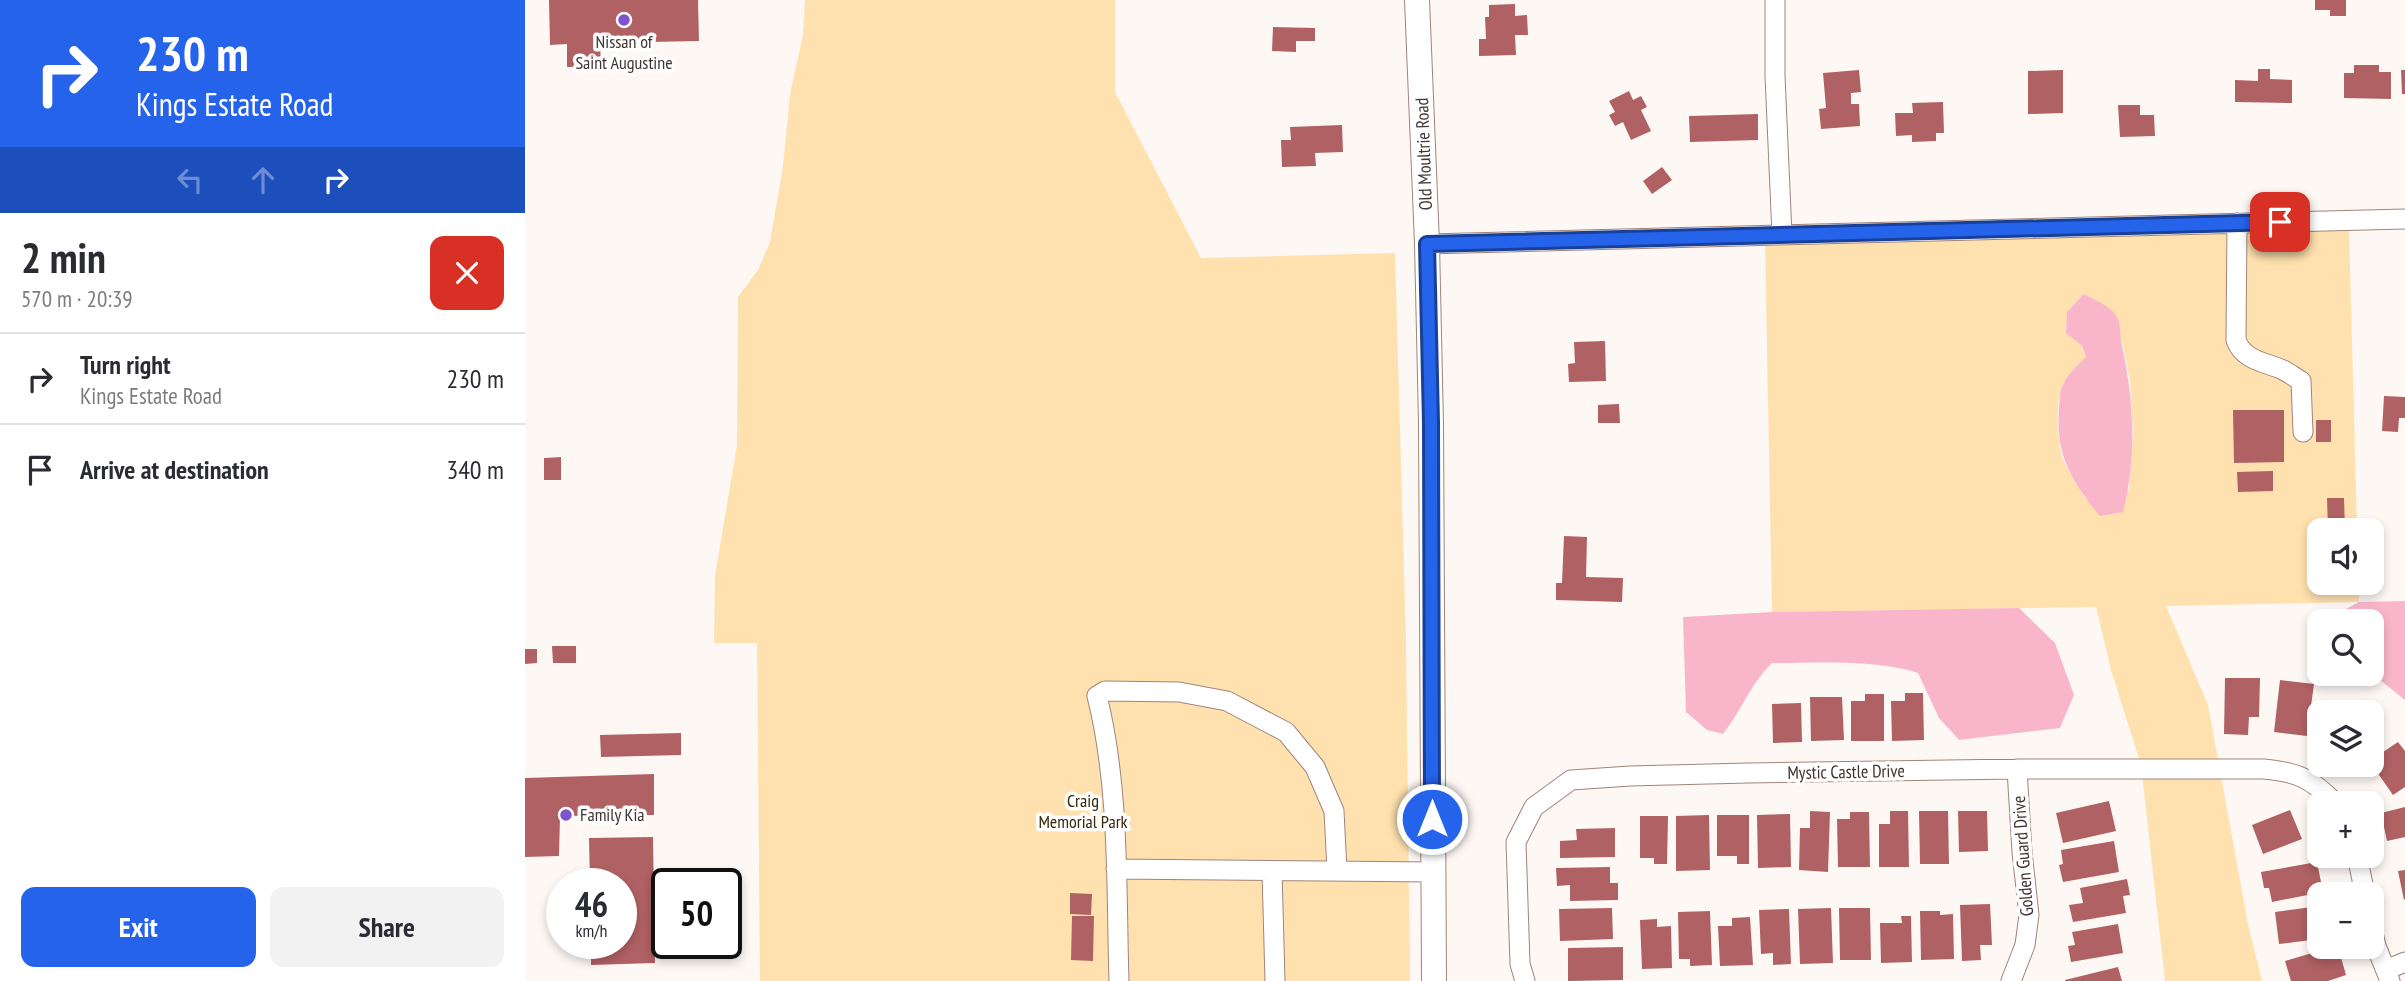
<!DOCTYPE html>
<meta charset="utf-8">
<style>
:root{--surface:#fff;--page:#f2f2f3;--text:#2b2b33;--muted:#7c7c81;--line:#e1e1e2;--accent:#2563eb}
body{margin:0;font-family:"PT Sans Narrow",sans-serif;background:var(--page);color:var(--text);height:100vh;display:flex;flex-direction:column;font-size:26px;white-space:nowrap}
*{box-sizing:border-box;margin:0}
p{font-size:23px;color:var(--muted)}
.icon{flex:none;width:38px;height:38px;fill:none;stroke:currentColor;stroke-width:2;stroke-linecap:round;stroke-linejoin:round}
.map{position:relative;flex:1;overflow:hidden}
.side{display:flex;flex-direction:column;background:var(--surface);width:525px}
.side>*{flex:none}
.banner{background:#2563eb;color:#fff;overflow:hidden}
.tools{position:absolute;left:1782px;top:518px;display:grid;gap:14px}
.tools a{display:grid;place-items:center;width:77px;height:77px;border-radius:14px;background:var(--surface);box-shadow:0 4px 10px #0003;font-size:35px}
.speed{position:absolute;left:21px;top:868px;display:flex;gap:14px;font-size:35px;font-weight:700;text-align:center}
.speed>*{display:grid;place-content:center;width:91px;height:91px;border-radius:50%;background:var(--surface);box-shadow:0 4px 10px #0003;line-height:1}
.speed small{font-size:18px;font-weight:400}
.speed .limit{border:4px solid #111;border-radius:10px;background:#fff;color:#111}
.pin{position:absolute;display:grid;place-items:center;width:60px;height:60px;color:#fff;margin:-30px;border-radius:14px;box-shadow:0 4px 10px #0006}
.me{position:absolute;width:77px;margin:-38px;rotate:0deg;stroke-linejoin:round;filter:drop-shadow(0 0 5px #0008)}
.turn{display:flex;align-items:center;gap:24px;height:147px;padding:0 21px;font-size:32px}
.turn .icon{width:91px;height:91px;stroke-width:2.5}
.turn b{display:block;font-size:49px;line-height:60px}
.lanes{display:flex;align-items:center;height:66px;padding:0 21px;background:#0003;justify-content:center;gap:35px;direction:ltr}
.lanes .off{opacity:.35}
.round{display:grid;place-items:center;flex:none;width:74px;height:74px;border-radius:14px;background:var(--page)}
.head{display:flex;align-items:center;justify-content:space-between;height:119px;padding:0 21px}
h1{font-size:42px;font-weight:600;line-height:52px}
.primary-button{display:flex;gap:14px;margin-top:auto;padding:14px 21px}
.primary-button a{flex:1;height:80px;border-radius:14px;background:var(--accent);color:#fff;font-size:28px;font-weight:600;line-height:80px;text-align:center}
.primary-button a+a{background:var(--page);color:var(--text)}
ul{padding:0;list-style:none}
li{display:flex;align-items:center;gap:21px;height:91px;padding:0 21px;border-top:2px solid var(--line)}
li div{flex:1}
li b{display:block;font-size:26px}
li em{font-style:normal}
main{display:flex;flex:1;min-height:0}
.map>svg:first-child{display:block}
</style>
<main>
<section class="side">
<div class="banner">
<div class="turn"><svg class="icon" aria-label="right" viewBox="0 0 24 24"><path d="M7 20v-9h11M14 6l5 5-5 5"/></svg><div><b>230 m</b>Kings Estate Road</div></div>
<div class="lanes"><svg class="icon off" aria-label="left" viewBox="0 0 24 24"><path d="M17 20v-9H6M10 6l-5 5 5 5"/></svg><svg class="icon off" aria-label="ahead" viewBox="0 0 24 24"><path d="M12 20V5M6 11l6-6 6 6"/></svg><svg class="icon" aria-label="right" viewBox="0 0 24 24"><path d="M7 20v-9h11M14 6l5 5-5 5"/></svg></div>
</div>
<div class="head"><div><h1>2 min</h1><p>570 m · 20:39</p></div><a class="round" style="background:#d93025;color:#fff"><svg class="icon" aria-label="close" viewBox="0 0 24 24"><path d="M6 6l12 12M18 6L6 18"/></svg></a></div>
<ul>
<li><svg class="icon" aria-label="right" viewBox="0 0 24 24"><path d="M7 20v-9h11M14 6l5 5-5 5"/></svg><div><b>Turn right</b><p>Kings Estate Road</p></div><em>230 m</em></li>
<li><svg class="icon" aria-label="arrive" viewBox="0 0 24 24"><path d="M6 21V4h12l-3 4 3 4H6"/></svg><div><b>Arrive at destination</b></div><em>340 m</em></li>
</ul>
<div class="primary-button"><a>Exit</a><a>Share</a></div>
</section>
<div class="map">
<svg width="1880" height="981" viewBox="0 0 1880 981">
<rect width="100%" height="100%" fill="#fef8f5"/>
<!-- green -->
<path fill="#fee1ae" fill-rule="evenodd" d="M280,0H590V92L676,258L870,253L881,642L885,981H235L232,643H189L190,576L212,445L213,297L233,270L245,242L258,166L265,94L278,35Z
M1824,230L1832,530H1794V583H1834V602L1641,606L1683,705L1723,924L1737,981H1640L1616,765L1586,670L1571,607L1247,612L1240,245ZM1542,312L1592,316L1605,381L1608,432L1604,490L1561,500C1554,487 1545,475 1539,462C1532,446 1530,403 1537,387C1541,375 1552,366 1561,358L1557,346L1541,332Z"/>
<!-- water -->
<path fill="#f9b6cb" d="M1559,294C1570,300 1583,305 1591,315C1596,321 1595,337 1597,346C1609,401 1612,457 1598,512L1575,516C1546,481 1530,454 1534,408C1535,401 1534,393 1537,387C1541,375 1552,366 1561,357L1557,346L1541,333L1542,312Z
M1880,601V700L1850,676L1843,674H1846V621H1798L1834,602Z
M1494,608L1530,643L1549,695L1535,728L1434,740L1414,718L1393,673C1351,659 1292,663 1247,663C1224,686 1217,710 1198,734L1182,730L1161,712L1158,617L1247,612Z"/>
<!-- building -->
<path fill="#b06163" d="M24,0H173L174,41L75,43L76,67H42V44L25,45Z
M1790,0H1821V16H1805V10H1790Z
M990,4V16L1002,15L1003,35H990L991,55L954,56V39H961L960,17H964V5Z
M748,27L790,28V41H771V52L747,51Z
M1829,65H1854V72H1866V99L1819,98V73H1829Z
M1733,69H1745V79L1767,80V103L1710,102V80L1733,81Z
M1334,70L1336,92L1326,93V104H1334L1335,126L1296,129L1294,109L1301,108L1298,73Z
M1538,70V113L1503,114V71Z
M1876,70H1880V94H1877Z
M1104,91L1108,100L1116,96L1122,107L1116,110L1126,131L1106,140L1098,122L1090,126L1084,115L1090,112L1084,101Z
M1418,102L1419,133H1411V141L1387,142V135L1371,136L1370,113H1388L1387,103Z
M1593,105H1615V115H1629L1630,136L1595,137Z
M1233,114V140L1165,142L1164,116Z
M817,125L818,152L790,153L791,166L757,167L756,140H766L765,127Z
M1137,167L1147,180L1127,194L1118,181Z
M1080,341L1081,381L1044,382L1043,364L1050,363L1049,342Z
M1859,396L1880,397V418H1874L1873,432L1857,431Z
M1094,404L1095,423H1073V405Z
M1708,410H1759V462L1709,463Z
M1791,420H1806V442H1791Z
M36,457V480H19V458Z
M1748,471V491L1713,492L1712,472Z
M1802,498H1819L1820,530H1803Z
M1039,536L1062,537L1061,577L1098,578L1097,602L1031,600V583H1037Z
M27,646H51V663H28Z
M0,649H12V663L0,664Z
M1700,678H1735L1734,717H1724L1723,735L1699,734Z
M1755,680L1789,684L1782,736L1749,732Z
M1380,693H1398L1399,740L1367,741L1366,701H1380Z
M1340,694H1359V741H1326V701H1340Z
M1285,697H1317L1319,740L1286,741Z
M1276,703L1277,742L1248,743L1247,704Z
M1832,704L1842,712H1825Z
M1846,716L1857,724L1846,737Z
M156,733V755L76,757L75,735Z
M1873,742L1880,751V787L1868,795L1852,772L1847,776L1839,765H1846V760Z
M129,774V815L35,816L34,856L0,857V778Z
M1584,801L1591,831L1538,843L1531,813Z
M1880,807V837L1862,841L1856,813Z
M1765,810L1777,839L1738,854L1727,825Z
M1285,811L1305,812L1303,872L1274,870L1275,828H1285Z
M1365,811H1383L1384,867H1354V824H1365Z
M1394,811H1423L1424,864H1395Z
M1433,811H1462L1463,851L1434,852Z
M1325,812H1344L1345,867H1313L1312,819H1325Z
M1265,814L1266,867L1233,868L1232,815Z
M1184,815L1185,870L1151,871V816Z
M1192,815H1224V864H1212V856H1192Z
M1115,816H1143L1142,864H1129V858H1115Z
M1090,828V857L1035,858V841L1052,840L1051,829Z
M128,837L130,963L66,965V943H96V884H65L64,838Z
M1589,841L1594,872L1538,882L1534,865L1538,864L1536,850Z
M1792,862L1798,892L1747,902L1744,888H1739L1736,872Z
M1085,867V883H1093V900L1045,901V885L1032,886L1031,868Z
M1880,870V899L1879,900L1873,871Z
M1602,879L1605,895L1598,896L1601,913L1548,922L1544,905L1558,903L1555,888Z
M545,893L567,894L566,915L545,914Z
M1465,904L1467,945H1455L1456,960L1437,961L1435,905Z
M1794,906V939L1754,944L1750,912Z
M1087,908L1088,939L1035,941L1034,909Z
M1306,908L1308,963L1275,964L1273,909Z
M1314,908H1345L1346,960H1315Z
M1264,909L1266,964L1248,965V953L1236,954L1234,910Z
M1185,911L1187,965L1165,966V959H1154L1153,912Z
M1395,911H1415V915L1428,914L1429,959L1396,960Z
M547,916H569L568,961L546,960Z
M1376,916H1386L1387,962L1356,963L1355,923H1377Z
M1225,917L1228,965L1195,966L1193,926H1207V918Z
M1132,919V927L1146,926L1147,968L1117,969L1115,920Z
M1593,924L1598,953L1546,962L1543,946L1550,945L1547,932Z
M1098,947V980L1043,981V948Z
M1807,947H1813L1821,975L1803,981H1766L1760,961Z
M1593,967L1597,981H1540V980Z"/>
<g fill="none" stroke-linecap="round" stroke-linejoin="round">
<!-- minor casing -->
<g stroke="#a0847a" stroke-width="21">
<path id="minor" d="M1250,0V76L1257,235
M1712,223L1711,340C1718,360 1739,362 1756,369C1763,372 1769,377 1776,381L1778,432
M902,244L1880,219
M1832,856L1840,894
M591,869L908,872
M747,871L750,981
M1846,925L1851,946L1865,981
M1861,970L1880,962
M594,981C591,887 595,788 572,696L580,691L654,692L702,701L761,732L790,767L809,811L812,871
M1000,981L995,964L991,842L1009,807L1046,780L1105,776L1223,773L1492,769H1739C1773,772 1787,779 1810,803
M1486,981L1500,945L1504,915L1497,852L1492,769"/>
</g>
<!-- major casing -->
<g stroke="#a0847a" stroke-width="26">
<path id="major" d="M892,0L902,244L906,423L909,981"/>
</g>
<!-- minor -->
<use href="#minor" stroke="#fff" stroke-width="19"/>
<!-- major -->
<use href="#major" stroke="#fff" stroke-width="24"/>
</g>
<g fill="none" stroke-linecap="round" stroke-linejoin="round">
<!-- route casing -->
<g stroke="#184099" stroke-width="18">
<path id="route" d="M907,819L906,423L902,244L1755,222"/>
</g>
<!-- route -->
<use href="#route" stroke="#2563eb" stroke-width="12"/>
</g>
<!-- markers -->
<g fill="#7f53cc" stroke="#fff" stroke-width="2.5">
<circle cx="99" cy="20" r="7"/>
<circle cx="41" cy="815" r="7"/>
</g>
<g text-anchor="middle" stroke-width="7" stroke-linejoin="round" paint-order="stroke">
<!-- poi labels -->
<g font-size="18" fill="#403430" stroke="#fff">
<text x="99" y="48">Nissan of<tspan x="99" dy="21">Saint Augustine</tspan></text>
<text x="55" y="821" text-anchor="start">Family Kia</text>
</g>
<!-- street labels -->
<g font-size="18" fill="#403430" stroke="#fff">
<text transform="translate(899 154) rotate(-92)" y="6">Old Moultrie Road</text>
<text transform="translate(1321 772) rotate(-1)" y="6">Mystic Castle Drive</text>
<text transform="translate(1498 856) rotate(-94)" y="6">Golden Guard Drive</text>
</g>
<!-- park labels -->
<g font-size="18" fill="#372706" stroke="#fff">
<text x="558" y="807">Craig<tspan x="558" dy="21">Memorial Park</tspan></text>
</g>
</g>
</svg>
<div class="tools">
<a><svg class="icon" aria-label="sound" viewBox="0 0 24 24"><path d="M4 9h4l5-4v14l-5-4H4zM17 9q2 3 0 6"/></svg></a>
<a><svg class="icon" aria-label="search" viewBox="0 0 24 24"><circle cx="10" cy="10" r="6"/><path d="M15 15l6 6"/></svg></a>
<a><svg class="icon" aria-label="layers" viewBox="0 0 24 24"><path d="M12 4l9 5-9 5-9-5zM3 14l9 5 9-5"/></svg></a>
<a>+</a>
<a>−</a>
</div>
<div class="speed"><div>46<small>km/h</small></div><div class="limit">50</div></div>
<div class="pin" style="left:1755px;top:222px;background:#d93025"><svg class="icon" aria-label="arrive" viewBox="0 0 24 24"><path d="M6 21V4h12l-3 4 3 4H6"/></svg></div>
<svg class="me" style="left:907px;top:819px" viewBox="-20 -20 40 40"><circle r="17" fill="#2563eb" stroke="#fff" stroke-width="3"/><path d="M0-11L8 9 0 5-8 9z" fill="#fff"/></svg>
</div>
</main>
